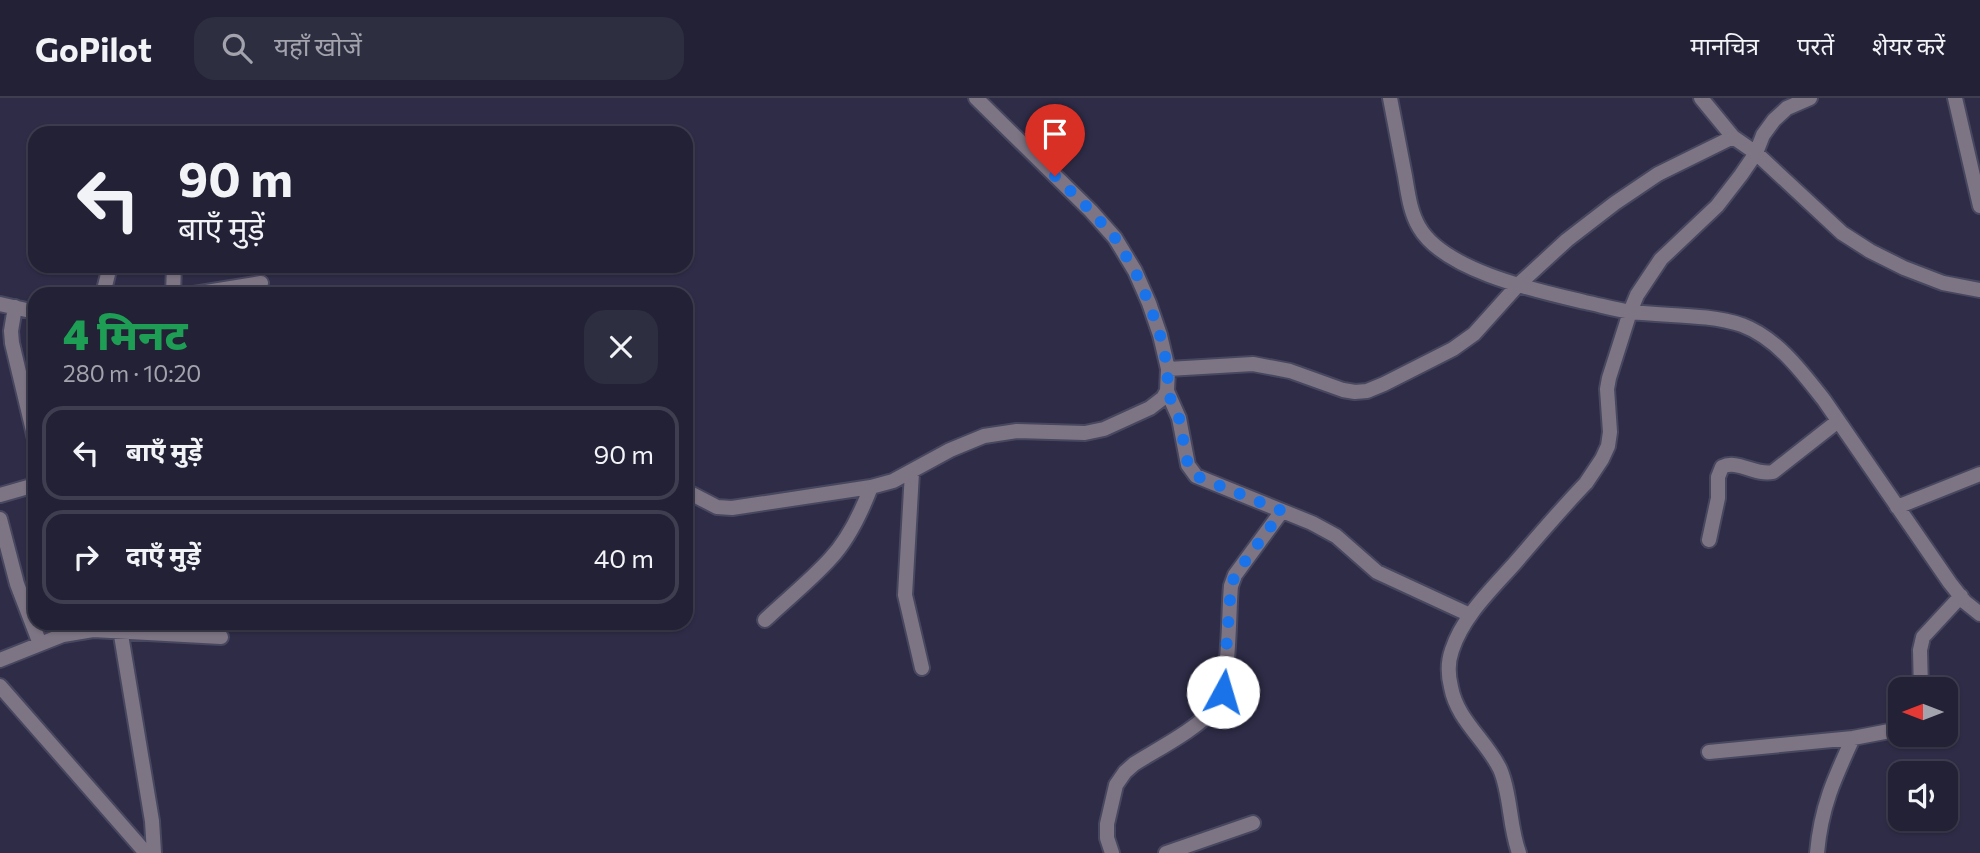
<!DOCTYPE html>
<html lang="hi">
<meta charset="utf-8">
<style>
:root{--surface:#222135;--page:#2e2e41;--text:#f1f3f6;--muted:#a2a3ad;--line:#3f3e50}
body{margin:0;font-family:Commissioner,"Noto Sans Devanagari",sans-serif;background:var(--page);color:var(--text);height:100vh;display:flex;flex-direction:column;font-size:26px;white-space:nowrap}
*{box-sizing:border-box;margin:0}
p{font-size:23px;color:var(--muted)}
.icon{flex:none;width:38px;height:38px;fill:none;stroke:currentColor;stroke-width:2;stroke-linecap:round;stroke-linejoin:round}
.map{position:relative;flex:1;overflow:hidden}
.panel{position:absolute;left:28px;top:189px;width:665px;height:343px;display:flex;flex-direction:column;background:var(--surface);border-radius:21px;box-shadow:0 2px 5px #0004,0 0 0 2px var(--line)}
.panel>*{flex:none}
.top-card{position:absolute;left:28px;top:28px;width:665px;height:147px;border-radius:21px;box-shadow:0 2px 5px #0004,0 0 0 2px var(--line);background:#222135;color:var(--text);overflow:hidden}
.needle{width:46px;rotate:270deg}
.fabs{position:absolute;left:1888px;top:579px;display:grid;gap:14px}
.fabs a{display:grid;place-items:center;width:70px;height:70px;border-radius:14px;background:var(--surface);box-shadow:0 2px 5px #0004,0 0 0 2px var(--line);font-size:35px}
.pin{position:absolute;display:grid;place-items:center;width:60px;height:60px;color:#fff;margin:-72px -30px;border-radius:50% 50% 50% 0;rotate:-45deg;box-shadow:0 0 7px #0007}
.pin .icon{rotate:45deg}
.me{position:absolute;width:77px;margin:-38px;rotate:6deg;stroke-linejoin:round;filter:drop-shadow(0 0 5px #0008)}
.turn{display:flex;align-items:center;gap:24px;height:147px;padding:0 35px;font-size:32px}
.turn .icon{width:91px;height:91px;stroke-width:2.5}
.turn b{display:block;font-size:49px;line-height:60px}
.round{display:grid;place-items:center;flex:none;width:74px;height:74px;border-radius:21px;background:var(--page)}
.head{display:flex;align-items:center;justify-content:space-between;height:119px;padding:0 35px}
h1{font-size:42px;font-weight:800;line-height:52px;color:#1e9e55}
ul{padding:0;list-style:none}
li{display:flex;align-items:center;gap:21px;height:94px;margin:0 14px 10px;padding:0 21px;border:4px solid var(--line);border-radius:21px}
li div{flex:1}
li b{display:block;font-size:26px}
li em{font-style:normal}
header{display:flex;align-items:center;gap:42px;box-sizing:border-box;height:98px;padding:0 35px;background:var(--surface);border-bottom:2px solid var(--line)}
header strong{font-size:33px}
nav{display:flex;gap:38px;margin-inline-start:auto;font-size:24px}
.search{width:490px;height:63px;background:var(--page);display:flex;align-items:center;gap:18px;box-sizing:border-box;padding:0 24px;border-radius:21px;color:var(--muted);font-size:26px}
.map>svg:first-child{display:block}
</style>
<header>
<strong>GoPilot</strong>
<div class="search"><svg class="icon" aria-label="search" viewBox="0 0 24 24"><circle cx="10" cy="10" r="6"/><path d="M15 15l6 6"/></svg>यहाँ खोजें</div>
<nav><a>मानचित्र</a><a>परतें</a><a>शेयर करें</a></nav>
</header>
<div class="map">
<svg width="1980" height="755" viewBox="0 0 1980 755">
<rect width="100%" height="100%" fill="#2e2c47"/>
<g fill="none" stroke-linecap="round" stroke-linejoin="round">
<!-- street casing -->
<g stroke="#484760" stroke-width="18">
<path id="street" d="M1390,0C1395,26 1400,52 1405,78C1408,95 1410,114 1419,129C1444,173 1538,193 1585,204C1600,207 1616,212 1632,214C1666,218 1710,216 1742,227C1777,240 1802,274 1824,302L1950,485L1965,504L1980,516
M1701,0L1733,39L1756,55L1842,135L1870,153L1904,170L1943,185L1980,192
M1955,0L1980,108
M103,196L110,168
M173,196L174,168
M194,196L261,185
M0,206L35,214
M15,209L11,233L12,245L35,341
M1168,271L1253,266L1290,273L1343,292L1355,294L1367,293L1384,286L1453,251L1474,236L1518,187L1567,142L1615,105L1658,76L1733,39
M1167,293L1179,320L1188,367L1196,378L1312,425L1336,438L1377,474L1470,517
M912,374L905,497L922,570
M686,393L717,409L732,410L871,389L893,383L950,352L984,338L1017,333L1085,335L1104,331L1150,310L1163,300L1167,293L1168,271L1160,237L1149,205L1135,173L1115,140L1091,113L976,0
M0,397L35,387
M1897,409L1980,376
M0,421L17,486L40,546
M1709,442L1718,400V379L1722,369C1738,361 1755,378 1773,374L1838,323
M765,522C786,502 810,483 830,461C849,441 861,415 871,389
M119,525L152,723L154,755
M0,562L63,537L93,532L221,539
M0,588L146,755
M1921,592L1920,552L1923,539L1961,498
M1709,654L1853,640L1900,631
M1112,755L1107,740V726L1116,687L1125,674L1134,666C1156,652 1199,630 1214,610C1231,589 1228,517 1231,488L1235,477L1282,413
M1166,755L1253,725
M1519,755C1509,728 1511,696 1500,671C1486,642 1457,622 1451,589C1448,577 1448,563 1452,552C1463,518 1492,491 1515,465C1538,438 1561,411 1586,385L1602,361L1608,348L1610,334L1607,291L1609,280L1630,214L1637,197L1661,161L1717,108L1741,77L1756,55L1763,37L1774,22L1787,10L1810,0
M1817,755C1821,709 1834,681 1853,640"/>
</g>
<!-- street -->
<use href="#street" stroke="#7e7584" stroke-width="14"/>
</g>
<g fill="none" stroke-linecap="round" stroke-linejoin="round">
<!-- route -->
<path stroke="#1a73e8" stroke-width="12" stroke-dasharray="0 21.6" d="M1055,78L1091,113L1115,140L1135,173L1149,205L1160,237L1168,271L1167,293L1179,320L1188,367L1196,378L1282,413L1235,477L1231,488L1223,594"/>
</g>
</svg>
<div class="fabs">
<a><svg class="needle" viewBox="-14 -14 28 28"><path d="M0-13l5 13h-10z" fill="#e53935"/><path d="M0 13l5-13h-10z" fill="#a2a3ad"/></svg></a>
<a><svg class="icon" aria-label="sound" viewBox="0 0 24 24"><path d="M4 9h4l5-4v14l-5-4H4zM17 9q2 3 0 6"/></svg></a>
</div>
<div class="pin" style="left:1055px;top:78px;background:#d93025"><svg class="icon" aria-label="arrive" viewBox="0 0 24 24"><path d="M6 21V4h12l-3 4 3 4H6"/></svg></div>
<svg class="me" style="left:1223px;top:594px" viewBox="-20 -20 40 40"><circle r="19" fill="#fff"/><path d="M0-13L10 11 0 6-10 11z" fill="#1a73e8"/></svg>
<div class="top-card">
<div class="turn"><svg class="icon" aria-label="left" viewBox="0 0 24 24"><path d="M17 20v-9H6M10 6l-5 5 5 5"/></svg><div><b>90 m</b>बाएँ मुड़ें</div></div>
</div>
<section class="panel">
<div class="head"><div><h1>4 मिनट</h1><p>280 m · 10:20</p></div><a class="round"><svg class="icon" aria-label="close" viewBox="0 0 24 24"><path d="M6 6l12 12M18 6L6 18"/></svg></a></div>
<ul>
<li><svg class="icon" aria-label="left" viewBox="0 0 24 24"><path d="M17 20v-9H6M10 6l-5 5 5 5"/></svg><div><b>बाएँ मुड़ें</b></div><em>90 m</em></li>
<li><svg class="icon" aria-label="right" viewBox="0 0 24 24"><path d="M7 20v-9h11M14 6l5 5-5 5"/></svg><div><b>दाएँ मुड़ें</b></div><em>40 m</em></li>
</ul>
</section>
</div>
